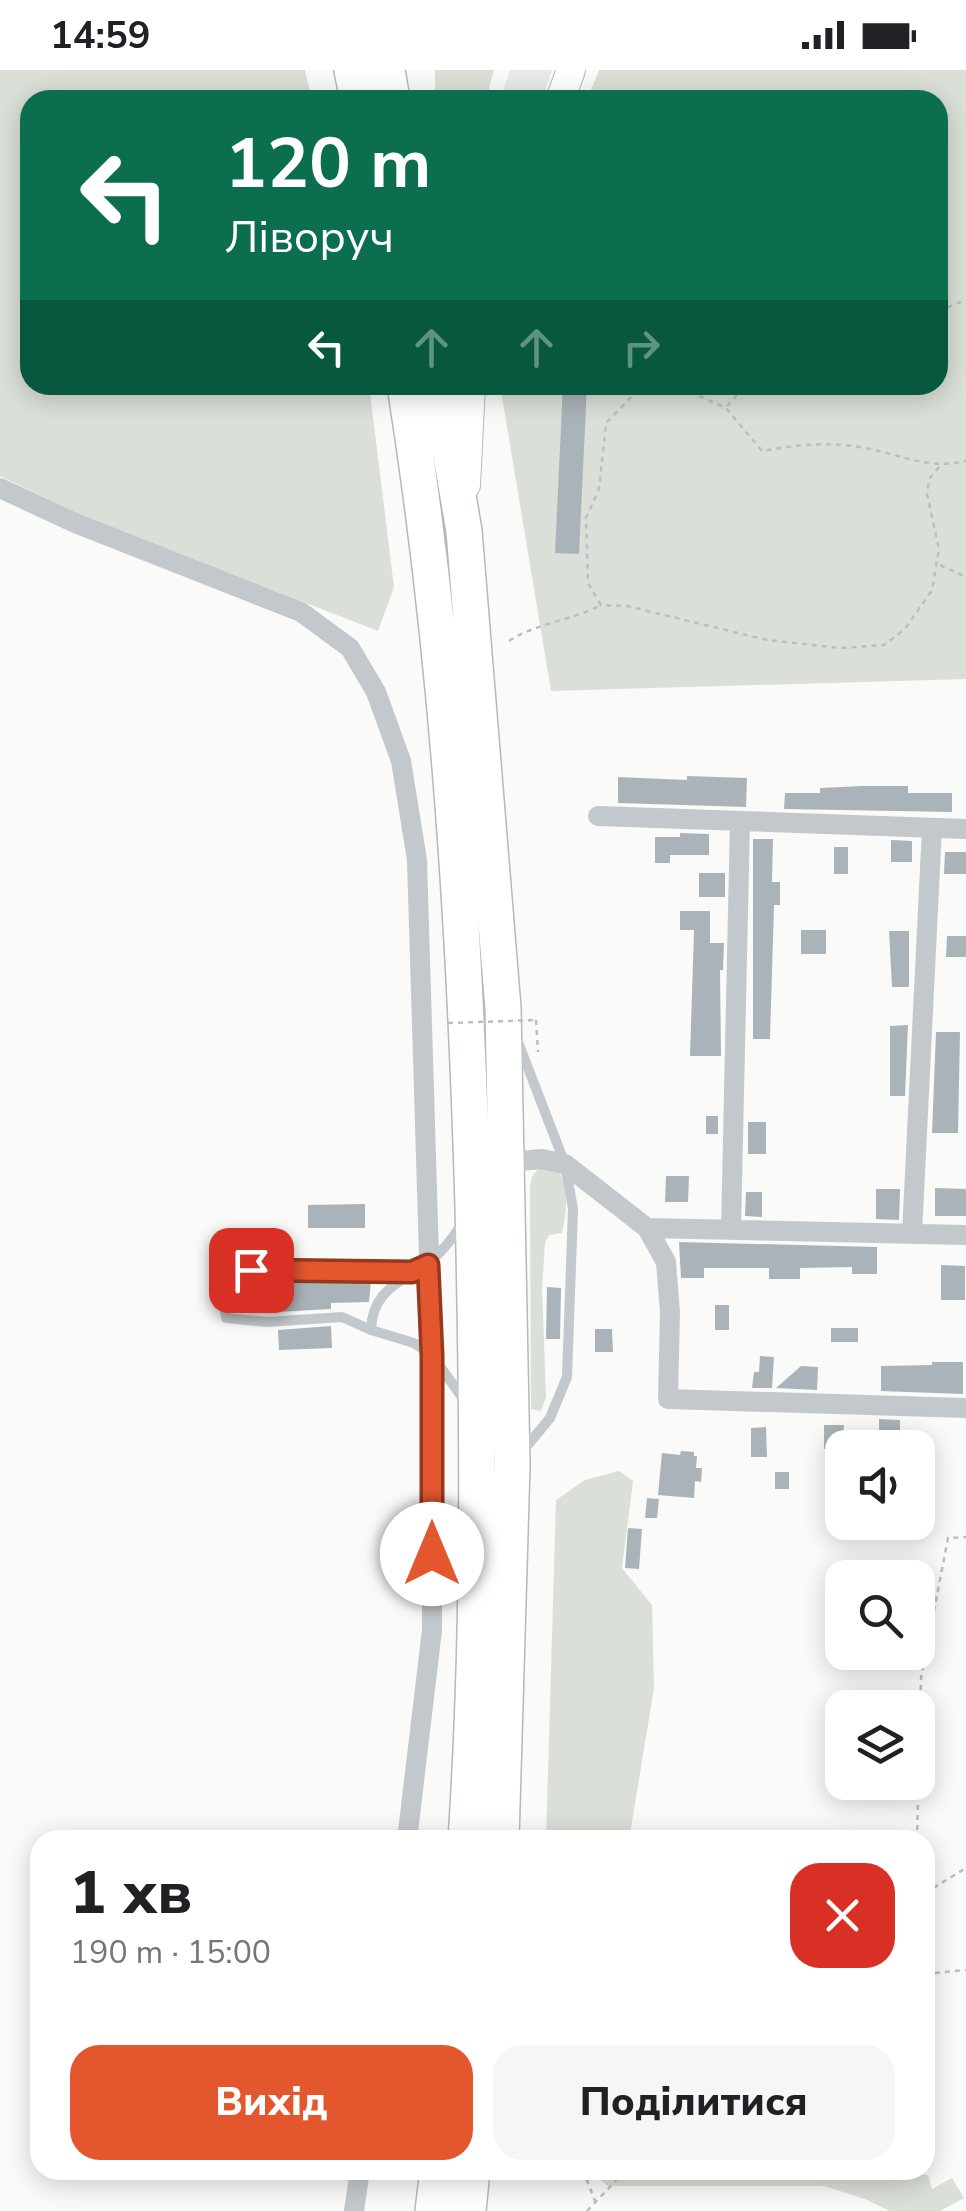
<!DOCTYPE html>
<html lang="uk">
<meta charset="utf-8">
<style>
:root{--surface:#fff;--page:#f6f6f6;--text:#202124;--muted:#757577;--accent:#e4572e}
body{margin:0;font-family:"Nunito Sans",sans-serif;background:var(--page);color:var(--text);height:100vh;display:flex;flex-direction:column;font-size:38px;white-space:nowrap}
*{box-sizing:border-box;margin:0}
p{font-size:32px;color:var(--muted)}
.icon{flex:none;width:55px;height:55px;fill:none;stroke:currentColor;stroke-width:2;stroke-linecap:round;stroke-linejoin:round}
.map{position:relative;flex:1;overflow:hidden}
.drawer{position:absolute;left:30px;top:1760px;width:905px;height:350px;display:flex;flex-direction:column;background:var(--surface);border-radius:30px;box-shadow:0 5px 25px #0003}
.drawer>*{flex:none}
.hud{position:absolute;left:20px;top:20px;width:928px;height:305px;border-radius:30px;box-shadow:0 5px 25px #0003;background:#0b6e4f;color:#fff;overflow:hidden}
.tools{position:absolute;left:825px;top:1360px;display:grid;gap:20px}
.tools a{display:grid;place-items:center;width:110px;height:110px;border-radius:20px;background:var(--surface);box-shadow:0 5px 25px #0003;font-size:50px}
.pin{position:absolute;display:grid;place-items:center;width:85px;height:85px;color:#fff;margin:-42px;border-radius:20px;box-shadow:0 5px 15px #0006}
.me{position:absolute;width:110px;margin:-55px;rotate:0deg;stroke-linejoin:round;filter:drop-shadow(0 0 8px #0008)}
.turn{display:flex;align-items:center;gap:35px;height:210px;padding:0 40px;font-size:45px}
.turn .icon{width:130px;height:130px;stroke-width:2.5}
.turn b{display:block;font-size:70px;line-height:85px}
.lanes{display:flex;align-items:center;height:95px;padding:0 40px;background:#0003;justify-content:center;gap:50px;direction:ltr}
.lanes .off{opacity:.35}
.round{display:grid;place-items:center;flex:none;width:105px;height:105px;border-radius:30px;background:var(--page)}
.head{display:flex;align-items:center;justify-content:space-between;height:170px;padding:0 40px}
h1{font-size:60px;font-weight:800;line-height:75px}
.action{display:flex;gap:20px;margin-top:auto;padding:20px 40px}
.action a{flex:1;height:115px;border-radius:30px;background:var(--accent);color:#fff;font-size:40px;font-weight:800;line-height:115px;text-align:center}
.action a+a{background:var(--page);color:var(--text)}
.status{display:flex;justify-content:space-between;align-items:center;height:70px;padding:0 50px;background:var(--surface);direction:ltr}
.status svg{height:28px;fill:currentColor}
.map>svg:first-child{display:block}
</style>
<div class="status"><b>14:59</b><svg viewBox="0 0 49 12"><path d="M0 12V9h3v3zM5 12V6h3v6zM10 12V3h3v9zM15 12V0h3v12zM26 1h20v11H26zM47 4h2v5h-2z"/></svg></div>
<div class="map">
<svg width="966" height="2141" viewBox="0 0 966 2141">
<rect width="100%" height="100%" fill="#fafaf8"/>
<!-- built -->
<path fill="#e8e9e9" d="M510,0H552L542,30H500Z"/>
<!-- green -->
<path fill="#dadfd7" d="M0,0H305L312,30H30V315H369L394,517L378,561L80,445L0,406Z
M435,0H494L486,30H435Z
M599,0H966V609L551,621L500,315H938V30H587Z
M557,1097C569,1117 567,1141 562,1163L549,1165L545,1173L542,1219L546,1327L541,1341L531,1339L530,1117L532,1106L539,1098Z
M619,1401L633,1411L622,1498L652,1535L654,1618L629,1770H546L556,1430L585,1410Z
M588,2100H885L928,2105L932,2119L952,2108L964,2128L940,2141H890L865,2129L824,2116H608Z"/>
<!-- building -->
<path fill="#aab3b9" d="M563,315H587L579,484L555,483Z
M687,706L747,708L746,737L618,733V707L687,710Z
M862,716H908V723H952V742L784,739L785,723H820V718Z
M680,763L709,764V785H670V793H655V767H680Z
M753,769H773L772,812H780V835H774L770,969H753Z
M891,770L912,771V792H891Z
M834,777H848V804H834Z
M945,782H966V804H944Z
M699,803H725V827H699Z
M680,841H710V873H724L723,900H720L721,986H690L694,860H680Z
M801,860H826V884H801Z
M889,861H909V917H892Z
M947,866H966V887H946Z
M908,955L905,1026H890V956Z
M936,962H960L958,1063H932Z
M706,1046H718V1064H706Z
M748,1052H766V1084H748Z
M666,1106H689L688,1132H665Z
M935,1118L966,1119V1146H935Z
M876,1119H900L899,1150L876,1149Z
M746,1122H762V1147L745,1146Z
M365,1134V1158H308V1135Z
M679,1172L877,1177V1204H852V1197L800,1198V1209H769V1198H704V1208H681Z
M941,1195L965,1196V1230H941Z
M371,1210L369,1232L331,1233V1239L278,1242V1237H243V1215L246,1212Z
M547,1217L561,1218L560,1269H546Z
M715,1235H729V1260H715Z
M331,1256L332,1278L279,1280L278,1260Z
M831,1258H858V1272H831Z
M595,1259H612L613,1282H595Z
M760,1286L774,1287L772,1318H752L754,1302H759Z
M932,1292H963V1324L881,1321V1296L932,1295Z
M801,1296L818,1297L817,1320L776,1318Z
M879,1349L900,1350V1369H879Z
M824,1355H844L842,1379H824Z
M766,1357L767,1387H751V1358Z
M681,1381L694,1382V1386H697L696,1398H702L701,1412L695,1411L694,1428L658,1425L662,1383L680,1385Z
M775,1402H789V1419H775Z
M647,1428L659,1429L657,1448H645Z
M628,1458L642,1459L639,1499L625,1498Z"/>
<g fill="none" stroke-linecap="round" stroke-linejoin="round">
<!-- secondary casing -->
<g stroke="#b3babf" stroke-width="30">
<path id="secondary" d="M560,30L571,0
M466,415L471,315"/>
</g>
<!-- highway casing -->
<g stroke="#b4b9bd" stroke-width="38">
<path id="highway" d="M352,0L358,30
M387,0L392,30
M405,315C448,586 465,861 473,1136C478,1349 480,1557 466,1770
M439,315L464,461L503,938L512,1395L501,1770
M433,2141L438,2100
M468,2141L472,2100"/>
</g>
<!-- path -->
<path stroke="#bbbfc2" stroke-width="2.5" stroke-dasharray="5 5" stroke-linecap="butt" d="M938,241L966,230
M727,336L746,315
M939,397L929,409L927,424L939,479L932,520L905,559L884,575L840,578L767,570L627,536L601,535L588,513L586,448L599,419L606,353L643,315L679,317L726,338L762,381C797,375 830,371 865,378C904,385 925,400 966,391
M940,495L966,507
M509,571C537,553 569,551 599,536
M536,950L538,982
M917,1770L921,1608L948,1468L966,1467
M925,1823L966,1798
M925,1904L966,1900
M583,2100L595,2131
M587,2141L626,2100"/>
<!-- lane -->
<path stroke="#c3c8cc" stroke-width="10" d="M518,972L565,1094L573,1139L567,1307L550,1348L522,1382
M462,1154C448,1175 435,1191 412,1202L251,1200C231,1205 222,1229 226,1248L267,1252L342,1247L371,1260L414,1273L432,1285L464,1330
M371,1260C372,1230 387,1219 411,1203"/>
<!-- street -->
<path stroke="#c3c8cc" stroke-width="20" d="M0,418L75,453L301,542L350,578L376,622L401,691L417,790L432,1285V1560L407,1770
M598,746L966,759
M508,1092L542,1089L565,1094L647,1158L966,1165
M647,1158L666,1192L670,1242L668,1329L966,1338
M731,1160L740,751
M912,1164L932,758
M354,2141L360,2100"/>
<!-- secondary -->
<use href="#secondary" stroke="#fff" stroke-width="28"/>
<!-- highway -->
<use href="#highway" stroke="#fff" stroke-width="35"/>
<!-- path-bridge -->
<path stroke="#bbbfc2" stroke-width="2.5" stroke-dasharray="5 5" stroke-linecap="butt" d="M448,953L536,950"/>
</g>
<g fill="none" stroke-linecap="round" stroke-linejoin="round">
<!-- route casing -->
<g stroke="#94391e" stroke-width="25">
<path id="route" d="M251,1200L412,1202L428,1195L432,1285V1484"/>
</g>
<!-- route -->
<use href="#route" stroke="#e4572e" stroke-width="18"/>
</g>
</svg>
<div class="tools">
<a><svg class="icon" aria-label="sound" viewBox="0 0 24 24"><path d="M4 9h4l5-4v14l-5-4H4zM17 9q2 3 0 6"/></svg></a>
<a><svg class="icon" aria-label="search" viewBox="0 0 24 24"><circle cx="10" cy="10" r="6"/><path d="M15 15l6 6"/></svg></a>
<a><svg class="icon" aria-label="layers" viewBox="0 0 24 24"><path d="M12 4l9 5-9 5-9-5zM3 14l9 5 9-5"/></svg></a>
</div>
<div class="pin" style="left:251px;top:1200px;background:#d93025"><svg class="icon" aria-label="arrive" viewBox="0 0 24 24"><path d="M6 21V4h12l-3 4 3 4H6"/></svg></div>
<svg class="me" style="left:432px;top:1484px" viewBox="-20 -20 40 40"><circle r="19" fill="#fff"/><path d="M0-13L10 11 0 6-10 11z" fill="#e4572e"/></svg>
<div class="hud">
<div class="turn"><svg class="icon" aria-label="left" viewBox="0 0 24 24"><path d="M17 20v-9H6M10 6l-5 5 5 5"/></svg><div><b>120 m</b>Ліворуч</div></div>
<div class="lanes"><svg class="icon" aria-label="left" viewBox="0 0 24 24"><path d="M17 20v-9H6M10 6l-5 5 5 5"/></svg><svg class="icon off" aria-label="ahead" viewBox="0 0 24 24"><path d="M12 20V5M6 11l6-6 6 6"/></svg><svg class="icon off" aria-label="ahead" viewBox="0 0 24 24"><path d="M12 20V5M6 11l6-6 6 6"/></svg><svg class="icon off" aria-label="right" viewBox="0 0 24 24"><path d="M7 20v-9h11M14 6l5 5-5 5"/></svg></div>
</div>
<section class="drawer">
<div class="head"><div><h1>1 хв</h1><p>190 m · 15:00</p></div><a class="round" style="background:#d93025;color:#fff"><svg class="icon" aria-label="close" viewBox="0 0 24 24"><path d="M6 6l12 12M18 6L6 18"/></svg></a></div>
<div class="action"><a>Вихід</a><a>Поділитися</a></div>
</section>
</div>
